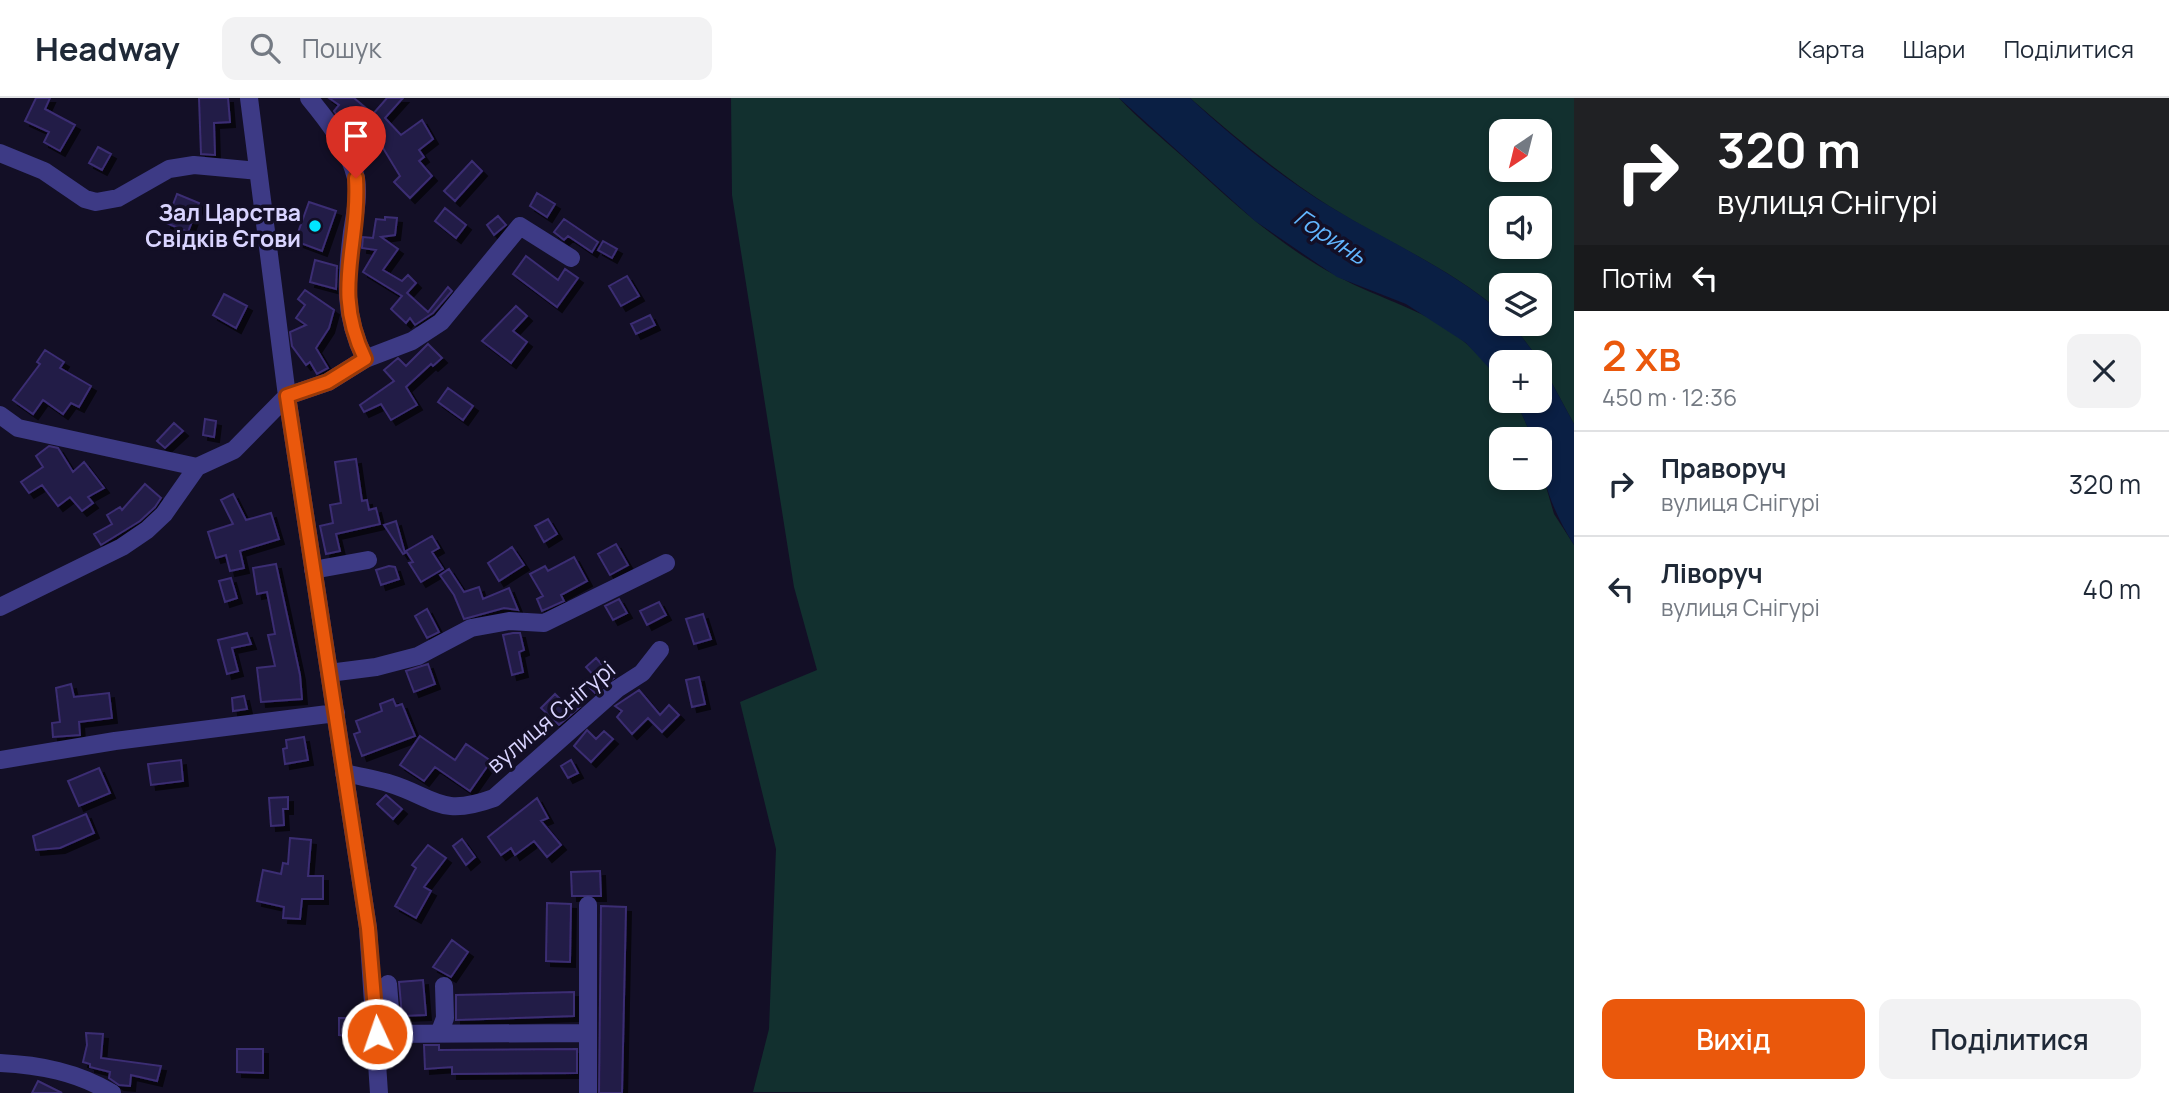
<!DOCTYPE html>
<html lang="uk">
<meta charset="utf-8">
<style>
:root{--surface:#fff;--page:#f2f2f3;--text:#1f2937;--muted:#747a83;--line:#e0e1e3;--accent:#ea580c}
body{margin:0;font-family:Manrope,sans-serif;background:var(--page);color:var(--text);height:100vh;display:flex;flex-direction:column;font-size:26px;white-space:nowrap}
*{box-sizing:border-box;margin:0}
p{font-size:23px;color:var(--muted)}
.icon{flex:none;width:38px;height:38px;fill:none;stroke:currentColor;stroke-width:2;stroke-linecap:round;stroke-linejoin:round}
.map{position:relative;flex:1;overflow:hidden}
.details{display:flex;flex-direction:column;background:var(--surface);width:595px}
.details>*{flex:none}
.guide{background:#202124;color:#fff;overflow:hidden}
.needle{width:46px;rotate:215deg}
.tools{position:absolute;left:1489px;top:21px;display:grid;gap:14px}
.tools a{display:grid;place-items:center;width:63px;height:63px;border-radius:14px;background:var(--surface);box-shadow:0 4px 10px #0003;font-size:35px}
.pin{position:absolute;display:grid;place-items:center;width:60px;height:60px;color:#fff;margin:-72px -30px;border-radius:50% 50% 50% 0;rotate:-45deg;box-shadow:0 0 7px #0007}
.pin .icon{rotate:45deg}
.me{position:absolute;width:77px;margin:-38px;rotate:357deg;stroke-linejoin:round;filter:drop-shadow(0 0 5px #0008)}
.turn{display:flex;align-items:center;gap:24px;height:147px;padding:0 28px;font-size:32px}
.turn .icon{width:91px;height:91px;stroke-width:2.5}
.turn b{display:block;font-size:49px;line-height:60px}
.then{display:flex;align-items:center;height:66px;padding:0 28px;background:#0003;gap:14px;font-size:26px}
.round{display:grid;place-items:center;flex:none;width:74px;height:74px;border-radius:14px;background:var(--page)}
.headline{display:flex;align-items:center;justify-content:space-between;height:119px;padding:0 28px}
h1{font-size:42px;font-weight:600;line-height:52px;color:var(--accent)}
.action{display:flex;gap:14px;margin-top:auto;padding:14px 28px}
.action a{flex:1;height:80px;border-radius:14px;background:var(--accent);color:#fff;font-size:28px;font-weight:600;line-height:80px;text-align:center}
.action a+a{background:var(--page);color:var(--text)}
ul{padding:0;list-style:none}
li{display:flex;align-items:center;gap:21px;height:105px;padding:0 28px;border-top:2px solid var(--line)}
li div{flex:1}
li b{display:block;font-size:26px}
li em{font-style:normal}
header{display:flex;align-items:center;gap:42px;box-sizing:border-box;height:98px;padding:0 35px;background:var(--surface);border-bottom:2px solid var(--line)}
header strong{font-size:33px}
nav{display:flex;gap:38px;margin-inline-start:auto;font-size:24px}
.search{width:490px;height:63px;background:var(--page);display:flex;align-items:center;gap:18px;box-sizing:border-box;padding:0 24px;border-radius:14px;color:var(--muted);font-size:26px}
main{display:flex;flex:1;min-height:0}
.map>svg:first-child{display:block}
</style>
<header>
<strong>Headway</strong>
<div class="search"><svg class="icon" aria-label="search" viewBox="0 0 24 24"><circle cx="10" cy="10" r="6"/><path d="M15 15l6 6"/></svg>Пошук</div>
<nav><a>Карта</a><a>Шари</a><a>Поділитися</a></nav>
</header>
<main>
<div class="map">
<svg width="1574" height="995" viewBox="0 0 1574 995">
<defs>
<filter id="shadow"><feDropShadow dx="5" dy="5" stdDeviation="0" flood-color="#0009"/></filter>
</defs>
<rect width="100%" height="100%" fill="#130f26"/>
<!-- green -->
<path fill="#12302f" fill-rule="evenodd" d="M731,0H1119C1138,21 1161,39 1182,58C1230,102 1279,148 1337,178C1380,202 1430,212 1468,247C1487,264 1501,276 1502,303H1516L1533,341H1502V380H1540V368L1554,416L1574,447V995L753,994L769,931L776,751L740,604L817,572L794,489L732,97Z
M1190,0H1574V326L1540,263L1512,226H1540V187H1502L1501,214C1447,168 1388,145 1329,108C1279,76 1235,39 1190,0ZM1502,33H1540V72H1502ZM1502,110H1540V149H1502Z"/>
<!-- water -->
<path fill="#0a1f44" d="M1119,0H1190C1234,41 1282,80 1334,111C1391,145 1450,171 1501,214L1502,226H1512L1540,263L1574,326V447C1553,413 1540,382 1540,341H1533L1516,303H1540V264H1502L1501,283L1466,245L1432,223L1406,206L1337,179L1255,123Z"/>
<!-- building -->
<path fill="#241b47" stroke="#3b2d73" stroke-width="2" filter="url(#shadow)" d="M36,0H50L45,11L75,27L60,53L44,44L49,34L25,23Z
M199,0H228L230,24L214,25L215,57L201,56Z
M329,0H354L373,16L387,0H403L385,20L401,37L422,22L433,41L419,52L424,59L419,63L432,78L410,100L394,84L400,78L383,50L352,15L345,24L337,17L334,13L339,7Z
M98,49L111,56L102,72L89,65Z
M472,63L482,73L455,103L444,93Z
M537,95L555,106L547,119L530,108Z
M177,96L199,105L188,134L166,125Z
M309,104L336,113L322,153L295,143Z
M445,110L466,127L456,140L435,123Z
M498,118L506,127L494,137L487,127Z
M385,119L397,120L395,137L381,139L398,151L383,172L402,183L408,177L416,185L407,195L428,214L448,189L452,193L433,215L415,227L410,220L406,225L391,211L402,198L363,174L376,152L362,150L363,139L373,140L376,121L385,122Z
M564,121L598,144L592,154L568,138L564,142L554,134Z
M603,143L617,151L612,160L598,152Z
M526,158L558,182L565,171L578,180L557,209L513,176Z
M315,162L337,168L336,191L310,184Z
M627,178L639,198L621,208L609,188Z
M305,192L334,212L329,230L316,250L328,270L317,276L310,264L306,267L292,248L290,234L306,227L296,220L305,207L298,201Z
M224,196L247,208L236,230L213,217Z
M516,208L527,218L513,233L527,244L511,265L482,243Z
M650,217L655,227L636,236L631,226Z
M428,246L442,260L433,268L431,266L406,289L417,307L391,322L381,306L364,314L360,307L394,283L384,272L398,260L406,268Z
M45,252L64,264L60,270L91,288L79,309L71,305L63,316L43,302L33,316L13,302L40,266L37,264Z
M448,290L473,308L463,322L438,304Z
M205,321L216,323L214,339L203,337Z
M174,325L183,333L165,350L157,343Z
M49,348L58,350L73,374L84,364L104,390L88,399L93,405L82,413L70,399L58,408L42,387L29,395L21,384L43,369L36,358Z
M356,361L362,403L367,402L369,412L376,410L380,426L336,436L340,453L326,456L320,428L333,425L330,407L341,405L335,364Z
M145,386L161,400L155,409L140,423L101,447L94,436L112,426L107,417L120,409L122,412Z
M233,396L246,422L271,415L279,441L240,453L244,470L230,473L226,457L216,460L208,434L233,426L221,402Z
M548,421L557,436L544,444L535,428Z
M396,423L405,455L403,456L384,427Z
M432,438L439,450L432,454L443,471L421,484L409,465L413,464L406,453Z
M616,446L628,467L610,477L598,456Z
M512,449L524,467L499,483L488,465Z
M574,459L587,483L561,497L564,503L542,513L537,501L543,498L530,476L545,468L548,473Z
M276,466L300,577L302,601L261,604L257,570L275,568L268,537L275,536L267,494L257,496L253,470Z
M389,468L395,469L399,481L381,487L376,472Z
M449,471L464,494L479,489L483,501L509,490L518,512L504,510L464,521L454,497L440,477Z
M231,480L237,500L225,504L219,483Z
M619,501L627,515L613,522L605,508Z
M659,504L666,517L647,527L640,513Z
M427,511L439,534L427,540L415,518Z
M703,516L711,541L694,546L686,521Z
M247,535L251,546L232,550L238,573L227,576L218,542Z
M513,535H520L524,552L519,554L523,574L512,577L503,537Z
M596,560L614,580L595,595L587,587L596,580L586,569Z
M428,566L435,586L414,594L406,573Z
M699,579L705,606L692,609L686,582Z
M71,586L74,599L109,595L112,620L79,624L80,637L53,639L52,625L60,624L56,590Z
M639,592L660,617L669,607L679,617L662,634L648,620L632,636L617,619L622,613L615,608Z
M555,596L565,606L571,600L580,609L559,627L541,610Z
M244,598L247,611L233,613L232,600Z
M393,601L396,608L402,606L415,638L362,658L354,636L360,634L356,623L382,613L380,606Z
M587,632L596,641L604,633L613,641L591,664L574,648Z
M420,638L455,662L466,646L491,663L470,693L435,669L424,683L400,667Z
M304,639L308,662L285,666L283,651L287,650L286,642Z
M181,662L183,683L151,687L148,666Z
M571,662L578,675L568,680L561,668Z
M99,670L110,695L79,708L68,683Z
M386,697L402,711L393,721L377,706Z
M288,699V711H283L284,727L271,728L269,700Z
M537,700L548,720L541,723L561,747L547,759L534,743L515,757L511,750L501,757L488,739Z
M86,716L94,735L60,750L36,752L33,738Z
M290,740L311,742L308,778H323V801H302L300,821L283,820L284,809L257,803L263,772L281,776L283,765L288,766Z
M462,741L475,759L466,767L453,748Z
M428,747L446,760L424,789L431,793L416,820L395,808L416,770L412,767Z
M600,773L601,798H572L571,774Z
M547,805L571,806L570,864L546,863Z
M601,808L626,809L622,995H599Z
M452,842L468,854L451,879L433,869Z
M423,882L426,917L402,918L399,884Z
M574,894V918L456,922V897Z
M339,920H351V938L339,937Z
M86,935L103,936L101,960L161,968L157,983L131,977L130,988L119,987L109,980L110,974L90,969V966L83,964L87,947Z
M424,947H439V952L577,951V975L452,976V969L425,971Z
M237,951H263V975L237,974Z
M38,983L62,995H32Z"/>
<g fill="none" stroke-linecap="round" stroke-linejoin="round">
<!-- minor -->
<path stroke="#3d3a85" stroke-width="18" d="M249,0L287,298L368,830L379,995
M0,55L44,73L85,101L96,104L118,100L169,71L194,67L258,73
M365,261L412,243L441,224L520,128L571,160
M0,317L18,330L197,369
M313,472L368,462
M0,509L122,449L147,432L164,416L197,369L234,352L287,298L328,284L365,261C343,216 346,182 352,134C355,116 359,98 356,80C349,50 328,23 309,0
M329,575L376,569L418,558L471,530L509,523L544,525L666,465
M0,662L115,643L336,615
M344,675C359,678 374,681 388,685C435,699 439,720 494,700L617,591L642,575L660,552
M588,807V995
M388,886L392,936
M377,936L588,935
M439,936L445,920L444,888
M0,965C40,967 77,974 112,995"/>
</g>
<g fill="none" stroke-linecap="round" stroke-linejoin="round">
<!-- route casing -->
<g stroke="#983908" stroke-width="18">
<path id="route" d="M356,80C360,150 331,191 365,261L328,284L287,298L368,830L377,936"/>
</g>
<!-- route -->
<use href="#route" stroke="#ea580c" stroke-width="12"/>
</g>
<!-- markers -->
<circle fill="#00e5ff" stroke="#130f26" stroke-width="2.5" cx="315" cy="128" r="7"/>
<g text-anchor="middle" stroke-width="7" stroke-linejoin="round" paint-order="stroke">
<!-- poi labels -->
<g font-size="23" font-weight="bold" fill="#d9d4ff" stroke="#130f26" text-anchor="end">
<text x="301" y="123">Зал Царства<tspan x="301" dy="26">Свідків Єгови</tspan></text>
</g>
<!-- street labels -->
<g font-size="23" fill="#d9d4ff" stroke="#130f26">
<text transform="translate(551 619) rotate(-40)" y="8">вулиця Снігурі</text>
</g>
<!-- water labels -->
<g font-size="24" font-style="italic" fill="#62b6ff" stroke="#130f26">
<text transform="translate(1330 139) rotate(33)" y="8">Горинь</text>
</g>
</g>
</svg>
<div class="tools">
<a><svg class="needle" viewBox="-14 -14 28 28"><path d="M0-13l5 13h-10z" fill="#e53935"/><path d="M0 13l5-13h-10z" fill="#747a83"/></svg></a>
<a><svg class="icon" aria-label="sound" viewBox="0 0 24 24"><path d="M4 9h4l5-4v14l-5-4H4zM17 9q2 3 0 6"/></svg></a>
<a><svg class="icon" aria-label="layers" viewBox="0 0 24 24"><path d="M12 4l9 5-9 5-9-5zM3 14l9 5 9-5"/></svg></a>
<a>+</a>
<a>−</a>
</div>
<div class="pin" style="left:356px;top:80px;background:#d93025"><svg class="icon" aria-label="arrive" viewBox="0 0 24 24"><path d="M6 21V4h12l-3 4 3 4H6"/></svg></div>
<svg class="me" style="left:377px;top:936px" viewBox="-20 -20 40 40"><circle r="17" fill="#ea580c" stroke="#fff" stroke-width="3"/><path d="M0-11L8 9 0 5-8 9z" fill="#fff"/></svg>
</div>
<section class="details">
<div class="guide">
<div class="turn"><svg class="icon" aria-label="right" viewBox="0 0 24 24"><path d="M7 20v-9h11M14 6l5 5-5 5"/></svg><div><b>320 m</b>вулиця Снігурі</div></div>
<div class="then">Потім<svg class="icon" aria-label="left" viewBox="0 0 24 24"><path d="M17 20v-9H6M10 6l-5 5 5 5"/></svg></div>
</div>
<div class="headline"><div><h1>2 хв</h1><p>450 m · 12:36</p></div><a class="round"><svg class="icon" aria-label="close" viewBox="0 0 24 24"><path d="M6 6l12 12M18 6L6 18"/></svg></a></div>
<ul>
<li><svg class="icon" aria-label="right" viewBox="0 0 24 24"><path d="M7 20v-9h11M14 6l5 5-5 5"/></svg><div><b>Праворуч</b><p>вулиця Снігурі</p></div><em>320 m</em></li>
<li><svg class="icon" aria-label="left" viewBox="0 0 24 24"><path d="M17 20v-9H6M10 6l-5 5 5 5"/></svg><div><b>Ліворуч</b><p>вулиця Снігурі</p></div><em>40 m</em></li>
</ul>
<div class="action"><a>Вихід</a><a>Поділитися</a></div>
</section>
</main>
